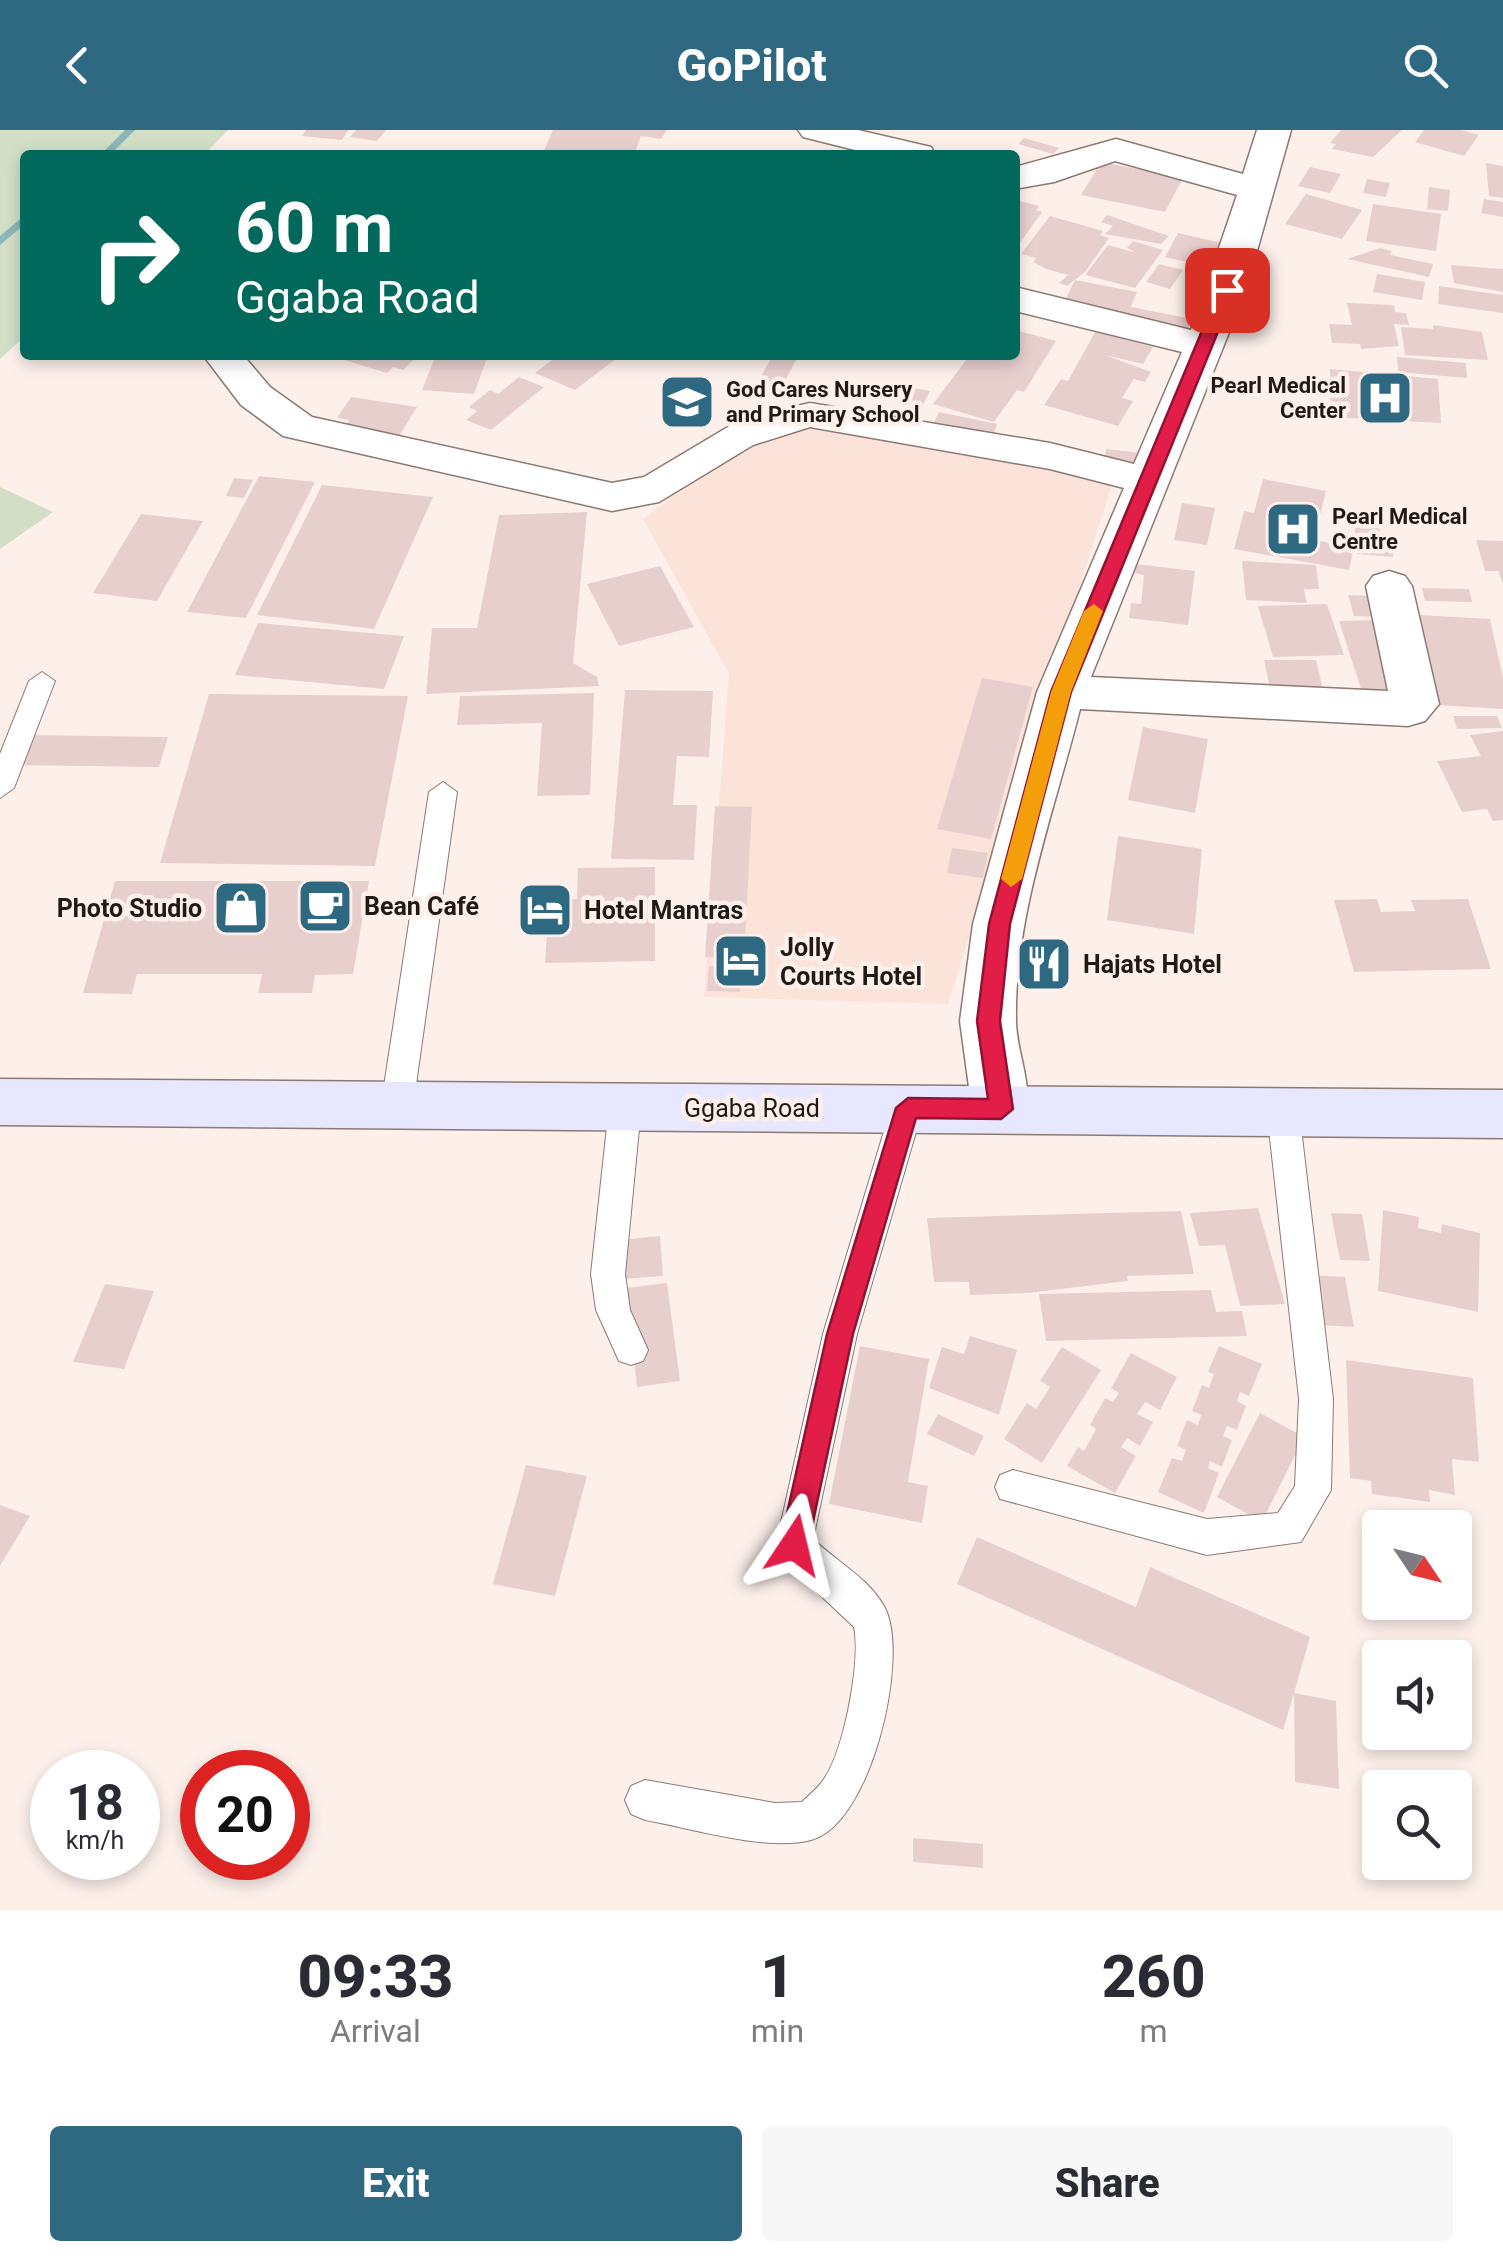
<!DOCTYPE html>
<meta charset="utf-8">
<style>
:root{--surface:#fff;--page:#f7f7f7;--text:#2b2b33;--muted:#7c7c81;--accent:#2e6981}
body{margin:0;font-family:Roboto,sans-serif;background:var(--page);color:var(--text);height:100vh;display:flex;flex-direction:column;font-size:38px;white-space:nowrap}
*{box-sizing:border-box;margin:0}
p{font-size:32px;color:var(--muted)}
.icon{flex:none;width:55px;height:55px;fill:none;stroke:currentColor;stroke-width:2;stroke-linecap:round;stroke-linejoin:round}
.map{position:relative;height:1781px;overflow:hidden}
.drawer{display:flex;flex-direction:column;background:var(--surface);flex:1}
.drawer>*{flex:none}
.top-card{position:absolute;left:20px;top:20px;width:1000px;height:210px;border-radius:10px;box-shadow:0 5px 15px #0003;background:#00695c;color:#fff;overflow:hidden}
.needle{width:65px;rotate:125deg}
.controls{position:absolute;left:1362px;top:1380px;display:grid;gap:20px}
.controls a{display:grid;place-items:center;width:110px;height:110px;border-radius:10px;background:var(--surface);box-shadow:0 5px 15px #0003;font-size:50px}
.speed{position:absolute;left:30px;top:1620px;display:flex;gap:20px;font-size:50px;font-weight:700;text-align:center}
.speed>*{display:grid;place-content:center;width:130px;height:130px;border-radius:50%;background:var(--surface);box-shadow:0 5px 15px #0003;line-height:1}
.speed small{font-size:25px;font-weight:400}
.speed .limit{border:15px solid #d22;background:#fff;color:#111}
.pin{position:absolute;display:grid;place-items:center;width:85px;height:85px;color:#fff;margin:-42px;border-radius:20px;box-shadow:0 5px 15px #0006}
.me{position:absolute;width:110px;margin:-55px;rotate:10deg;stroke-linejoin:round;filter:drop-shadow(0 0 8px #0008)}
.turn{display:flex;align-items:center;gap:35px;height:210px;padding:0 50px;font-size:45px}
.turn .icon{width:130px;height:130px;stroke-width:2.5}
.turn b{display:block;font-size:70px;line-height:85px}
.eta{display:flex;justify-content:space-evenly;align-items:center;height:170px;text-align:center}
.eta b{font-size:60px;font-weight:800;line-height:70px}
.button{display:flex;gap:20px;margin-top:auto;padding:20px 50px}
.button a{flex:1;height:115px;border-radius:10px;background:var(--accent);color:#fff;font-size:40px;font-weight:800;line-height:115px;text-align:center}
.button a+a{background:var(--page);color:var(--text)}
header{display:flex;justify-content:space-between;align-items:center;height:130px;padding:0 50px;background:var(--accent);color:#fff;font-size:45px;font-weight:800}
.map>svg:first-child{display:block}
</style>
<header><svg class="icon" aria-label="back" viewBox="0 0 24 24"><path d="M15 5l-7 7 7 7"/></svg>GoPilot<svg class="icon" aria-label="search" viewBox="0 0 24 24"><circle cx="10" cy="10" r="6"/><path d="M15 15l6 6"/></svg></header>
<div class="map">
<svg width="1503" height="1781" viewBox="0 0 1503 1781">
<rect width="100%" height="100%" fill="#fdf0eb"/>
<!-- built -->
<path fill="#fbe3da" d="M832,290L1054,324L1112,354L948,874L704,867L729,544L643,389L739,317Z"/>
<!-- green -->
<path fill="#d2dec6" d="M0,0H228L204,25H25V206L0,229Z
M0,357L53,382L0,419Z"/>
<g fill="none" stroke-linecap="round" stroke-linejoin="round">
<!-- stream -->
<path fill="#8cb6b7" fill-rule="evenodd" d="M125,0H135L110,25H100Z
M25,85V94L0,115V106Z"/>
</g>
<!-- building -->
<path fill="#e7cfce" d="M306,0H348L342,10L302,6Z
M356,0H386L377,11L350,7Z
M553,0H667L661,9L641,6L634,25H542Z
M1341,0H1402L1373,27L1332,19L1336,14L1330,13Z
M1424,0H1461L1479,5L1464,26L1415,12Z
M1024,8L1059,18L1053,24L1018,14Z
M1101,32L1183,48L1165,82L1081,65Z
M1486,33L1503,36V68L1489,66Z
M1310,37L1341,44L1330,63L1298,56Z
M1367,49L1390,53L1386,67L1363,63Z
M1429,57L1450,60L1448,81L1427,79Z
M1306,64L1362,80L1342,109L1285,94Z
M1484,69L1503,72V87L1481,83Z
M1020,71L1039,76L1036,80L1042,82L1019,114L1015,113V72Z
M1373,74L1441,84L1436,121L1366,111Z
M1107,85L1169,106L1161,114L1105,104L1113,96L1101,92Z
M1050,86L1103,101L1100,105L1109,108L1085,142L1067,156L1059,153L1075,139L1068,145L1046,139L1033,132L1036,128L1021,124Z
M1178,103L1222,113L1208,137L1165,127Z
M1133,111L1163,120L1135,158L1085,145L1108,115L1137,123L1127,118Z
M1380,118L1392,121L1390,125L1433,134L1429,147L1347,129Z
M1159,134L1183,140L1170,159L1146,152Z
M1451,135L1503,139V162L1454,153Z
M1377,144L1425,152L1422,170L1373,162Z
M1075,150L1137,162L1131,177L1192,189L1187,201L1062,176Z
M1439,156L1503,165V183L1438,174Z
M1347,173L1394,175L1395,182L1406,183L1409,195L1394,194L1399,216L1361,219L1360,214L1332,213L1329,194L1352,195Z
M1433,195L1482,202L1488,230L1405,225L1401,197L1433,199Z
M1015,200L1056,211L1024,262L1017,260L994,292L933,274L970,225H1015Z
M1095,202L1153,217L1143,234L1105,225L1151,242L1145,252L1134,249L1122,268L1133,271L1118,296L1044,275L1061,249L1068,251Z
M341,225H419L403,240L393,237L387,243L338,228Z
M436,225H488L474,264L422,260Z
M559,225H621L575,260L535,243Z
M773,225H799L782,256L758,252Z
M1397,227L1466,233L1467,248L1398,242Z
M1330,239L1438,249L1441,293L1331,287Z
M519,247L544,257L491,300L466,290L477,281L469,277L490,260L498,264Z
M909,257L930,261L923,275L902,271Z
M351,267L417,277L396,311L341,303L349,290L337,288Z
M939,282L997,294L993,306L934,293Z
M1106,319L1141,323V337L1104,333Z
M259,346L315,352L246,488L187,482Z
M234,348L253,350L244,368L226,366Z
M1263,349L1326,361L1314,410L1354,417L1349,440L1234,419L1244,381L1254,383Z
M322,355L433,367L374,499L257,485Z
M1182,373L1215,378L1207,415L1174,410Z
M1353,381L1378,383L1380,403H1391L1393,427L1357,424Z
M587,382L573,533L597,547L599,556L426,564L432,498H477L499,385Z
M141,384L203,391L157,471L93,463Z
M1476,410L1503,411V454L1498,441H1485Z
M1242,431L1316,435L1319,459H1304L1307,473L1246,470Z
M1135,434L1195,441L1188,495L1129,488L1131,473L1141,474L1144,445L1134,443Z
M660,436L694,497L619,516L587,454Z
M1422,458L1469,459L1472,472L1425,471Z
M1348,465L1371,466L1377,487L1354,486Z
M1327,474L1344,525L1273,527L1258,476Z
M1419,485L1490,489L1503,548V579L1436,575Z
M1378,490L1403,564L1363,565L1339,491Z
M258,493L404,506L384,559L235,545Z
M1264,530H1316L1324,564L1271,563Z
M982,548L1033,557L991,709L937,699Z
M625,560L713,561L709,627L677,626L673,675H697L694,730L611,729Z
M594,563L590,665L537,666L542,593L457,595L460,566Z
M209,564L408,566L375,736L160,733Z
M1453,586H1497L1502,598L1457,599Z
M1143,597L1208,609L1195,683L1128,670Z
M1503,601V690L1493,691L1487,679L1462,682L1437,631L1481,626L1470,605Z
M21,605L168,607L159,637L10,635Z
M715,676L752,677L744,828L705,827Z
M1118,706L1202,719L1194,804L1107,790Z
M952,718L988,723L983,748L947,743Z
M655,737V831L545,833L549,770L577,769L578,738Z
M115,751H369L353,844L315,845L312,863H258L262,844H137L132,864L83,863Z
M1377,769L1381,782L1415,781L1411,770L1468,769L1491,839L1354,842L1334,770Z
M709,836H741L740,862L707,861Z
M1258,1078L1285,1174L1240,1176L1225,1115L1199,1116L1190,1083Z
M1383,1080L1419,1087L1418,1098L1441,1103L1442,1094L1480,1103L1478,1182L1378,1161Z
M1181,1081L1194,1144L1127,1146L1128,1151L1027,1163L970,1165L969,1152H934L927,1088Z
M1331,1083L1362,1084L1370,1131L1340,1130Z
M660,1106L663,1146L622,1149L620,1110Z
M1311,1145L1345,1147L1354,1197L1319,1195Z
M667,1153L680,1251L637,1257L626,1158Z
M105,1154L154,1161L124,1239L73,1232Z
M1211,1160L1216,1182L1242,1181L1247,1206L1046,1211L1039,1164Z
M970,1206L1017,1220L999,1285L929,1258L942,1217L964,1224Z
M860,1216L929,1229L908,1352L928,1356L922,1393L829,1374Z
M1219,1216L1262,1234L1249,1266L1240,1262L1237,1271L1246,1276L1237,1300L1227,1296L1223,1306L1232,1310L1222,1337L1210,1331L1208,1338L1219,1343L1204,1383L1158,1362L1172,1328L1182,1331L1186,1320L1177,1316L1187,1290L1198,1295L1201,1285L1192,1281L1202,1255L1209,1258L1214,1244L1208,1242Z
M1062,1217L1101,1240L1042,1333L1004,1309L1027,1273L1036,1279L1050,1257L1040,1251Z
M1131,1223L1177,1247L1160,1280L1145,1272L1137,1284L1153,1292L1140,1316L1127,1308L1121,1317L1136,1326L1115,1363L1067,1336L1078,1317L1084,1321L1096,1299L1090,1295L1105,1268L1113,1272L1119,1263L1111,1258Z
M1346,1230L1473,1248L1479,1332L1452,1329L1455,1365L1429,1360L1430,1372L1372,1364L1371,1351L1350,1348Z
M1260,1283L1304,1307L1262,1392L1217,1367Z
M938,1284L984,1306L974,1326L927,1304Z
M526,1335L587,1346L555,1466L493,1454Z
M0,1375L30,1386L0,1436Z
M977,1407L1136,1477L1150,1437L1310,1507L1294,1563L1336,1571L1339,1659L1295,1652L1294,1563L1283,1600L957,1454Z
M913,1708L983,1714V1738L913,1732Z"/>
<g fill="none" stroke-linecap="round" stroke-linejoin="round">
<!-- service casing -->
<g stroke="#8c7972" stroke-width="2">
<path id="service" d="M42,542L55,551L14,658L0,668V624L29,551Z
M443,652L457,662L413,976L408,985L397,989L386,985L381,976L429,662Z
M625,965L636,969L641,978L625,1144L630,1180L648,1220L643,1231L631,1235L619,1231L596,1180L591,1144L609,978L614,969Z
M907,965L918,969L923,978L857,1204L813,1409C837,1432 870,1449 885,1478C910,1527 871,1695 811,1710C767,1722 691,1698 645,1690L631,1684L625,1670L631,1656L645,1650L775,1673L802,1672C809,1665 818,1658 824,1649C844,1620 861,1532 854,1497L790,1437L776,1415L823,1204L891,978L896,969Z
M1283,968L1294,972L1299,981L1333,1269L1331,1360L1301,1412L1207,1425L1000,1369L995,1357L1000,1345L1013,1340L1207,1389L1278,1383L1295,1356L1299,1269L1267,981L1272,972Z"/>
</g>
<!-- minor casing -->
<g stroke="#8c7972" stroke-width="3">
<path id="minor" d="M798,0H858L931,17L936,25H875L803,7Z
M1257,0H1291L1246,160L1091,547L1388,561L1366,456L1373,446L1389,441L1405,446L1412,456L1439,574L1425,591L1408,596L1080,579C1055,679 1014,786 1016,890C1016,926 1038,963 1021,996L1001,1003L981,996L972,979L960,891L973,794L1037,562L1124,358L1050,339L810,297L753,315L659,372L612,381L283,306L241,275L203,225H243L270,257L312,287L612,353L644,347L743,288L810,273L1050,313L1134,334L1182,222L1015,181V157L1191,200L1237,65L1115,31L1054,52L1015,59V37L1116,9L1243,44Z"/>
</g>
<!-- secondary casing -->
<g stroke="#8c7972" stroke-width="3">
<path id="secondary" d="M0,949L1503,960V1008L0,995Z"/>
</g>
<!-- service -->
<use href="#service" fill="#fff" fill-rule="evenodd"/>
<!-- minor -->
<use href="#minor" fill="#fff" fill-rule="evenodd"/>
<!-- secondary -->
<use href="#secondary" fill="#e7e8ff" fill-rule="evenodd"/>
</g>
<!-- route -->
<path fill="#e11d48" stroke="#92132f" stroke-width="2.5" d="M1227,155L1235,160L1071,562L1010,794L1000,891L1013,979L1001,989L916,988L853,1204L808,1415L804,1424L794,1428L784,1424L780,1415L827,1204L896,978L908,968L988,969L977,891L989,794L1051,562L1219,160Z"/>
<!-- slow -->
<path fill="#f59e0b" d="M1094,474L1103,481L1071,562L1022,749L1011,757L1001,749L1051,562L1084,481Z"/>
<!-- icons -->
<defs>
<g id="hospital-square" transform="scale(2.875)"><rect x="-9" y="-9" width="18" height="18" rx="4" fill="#2e6981" stroke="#fdf0eb"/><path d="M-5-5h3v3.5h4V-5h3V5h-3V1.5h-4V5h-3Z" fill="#fff"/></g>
<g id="school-square" transform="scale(2.875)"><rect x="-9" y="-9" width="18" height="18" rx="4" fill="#2e6981" stroke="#fdf0eb"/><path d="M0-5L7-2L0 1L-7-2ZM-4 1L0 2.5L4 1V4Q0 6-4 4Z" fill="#fff"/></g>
<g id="cafe-square" transform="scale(2.875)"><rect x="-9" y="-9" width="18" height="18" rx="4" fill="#2e6981" stroke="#fdf0eb"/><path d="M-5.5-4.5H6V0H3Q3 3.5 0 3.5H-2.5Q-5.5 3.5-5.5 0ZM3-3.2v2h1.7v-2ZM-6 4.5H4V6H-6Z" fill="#fff"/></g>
<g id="shop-square" transform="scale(2.875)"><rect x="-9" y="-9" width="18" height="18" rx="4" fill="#2e6981" stroke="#fdf0eb"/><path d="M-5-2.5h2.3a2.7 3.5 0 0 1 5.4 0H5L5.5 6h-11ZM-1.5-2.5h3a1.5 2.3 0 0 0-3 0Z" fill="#fff"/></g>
<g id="hotel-square" transform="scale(2.875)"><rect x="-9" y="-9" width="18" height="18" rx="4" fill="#2e6981" stroke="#fdf0eb"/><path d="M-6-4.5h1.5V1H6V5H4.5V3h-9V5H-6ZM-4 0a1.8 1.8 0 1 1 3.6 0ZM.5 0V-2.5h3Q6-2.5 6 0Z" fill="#fff"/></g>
<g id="restaurant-square" transform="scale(2.875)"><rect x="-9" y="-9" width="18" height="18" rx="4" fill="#2e6981" stroke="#fdf0eb"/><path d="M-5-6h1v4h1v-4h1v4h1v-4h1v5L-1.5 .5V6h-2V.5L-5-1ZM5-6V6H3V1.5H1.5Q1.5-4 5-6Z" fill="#fff"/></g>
</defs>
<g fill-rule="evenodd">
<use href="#hospital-square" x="1385" y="268"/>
<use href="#school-square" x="687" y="272"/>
<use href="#hospital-square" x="1293" y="399"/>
<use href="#cafe-square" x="325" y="776"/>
<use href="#shop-square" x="241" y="778"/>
<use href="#hotel-square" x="545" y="780"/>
<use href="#hotel-square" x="741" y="831"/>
<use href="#restaurant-square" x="1044" y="834"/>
</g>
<g text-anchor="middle" stroke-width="9" stroke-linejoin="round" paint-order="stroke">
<!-- far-poi labels -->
<g font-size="22" font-weight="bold" fill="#211916" stroke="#fdf0eb" text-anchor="start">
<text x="1346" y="263" text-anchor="end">Pearl Medical<tspan x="1346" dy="25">Center</tspan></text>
<text x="726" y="267">God Cares Nursery<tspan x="726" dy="25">and Primary School</tspan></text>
<text x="1332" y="394">Pearl Medical<tspan x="1332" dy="25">Centre</tspan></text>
</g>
<!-- poi labels -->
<g font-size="25" font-weight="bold" fill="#211916" stroke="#fdf0eb" text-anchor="start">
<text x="364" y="785">Bean Café</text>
<text x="202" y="787" text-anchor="end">Photo Studio</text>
<text x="584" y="789">Hotel Mantras</text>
<text x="780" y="826">Jolly<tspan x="780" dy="29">Courts Hotel</tspan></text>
<text x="1083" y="843">Hajats Hotel</text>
</g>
<!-- street labels -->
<g font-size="25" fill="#211916" stroke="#fdf0eb">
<text x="752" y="987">Ggaba Road</text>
</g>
</g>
</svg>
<div class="controls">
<a><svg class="needle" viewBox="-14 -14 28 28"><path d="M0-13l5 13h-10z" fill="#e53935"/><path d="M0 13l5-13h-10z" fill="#7c7c81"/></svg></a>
<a><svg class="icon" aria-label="sound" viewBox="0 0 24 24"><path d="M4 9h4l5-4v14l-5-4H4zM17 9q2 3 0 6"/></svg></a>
<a><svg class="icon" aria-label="search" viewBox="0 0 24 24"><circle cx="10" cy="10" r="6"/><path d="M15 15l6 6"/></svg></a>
</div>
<div class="speed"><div>18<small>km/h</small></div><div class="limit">20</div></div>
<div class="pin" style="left:1227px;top:160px;background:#d93025"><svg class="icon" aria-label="arrive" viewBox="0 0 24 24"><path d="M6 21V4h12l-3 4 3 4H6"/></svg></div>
<svg class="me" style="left:794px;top:1415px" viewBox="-20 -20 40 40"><path d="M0-17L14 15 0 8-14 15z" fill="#e11d48" stroke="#fff" stroke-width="4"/></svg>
<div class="top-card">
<div class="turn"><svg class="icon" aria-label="right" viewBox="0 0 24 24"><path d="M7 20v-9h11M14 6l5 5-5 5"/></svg><div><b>60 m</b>Ggaba Road</div></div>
</div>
</div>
<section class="drawer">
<div class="eta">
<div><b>09:33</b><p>Arrival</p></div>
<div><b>1</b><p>min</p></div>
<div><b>260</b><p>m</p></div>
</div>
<div class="button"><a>Exit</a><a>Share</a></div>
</section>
